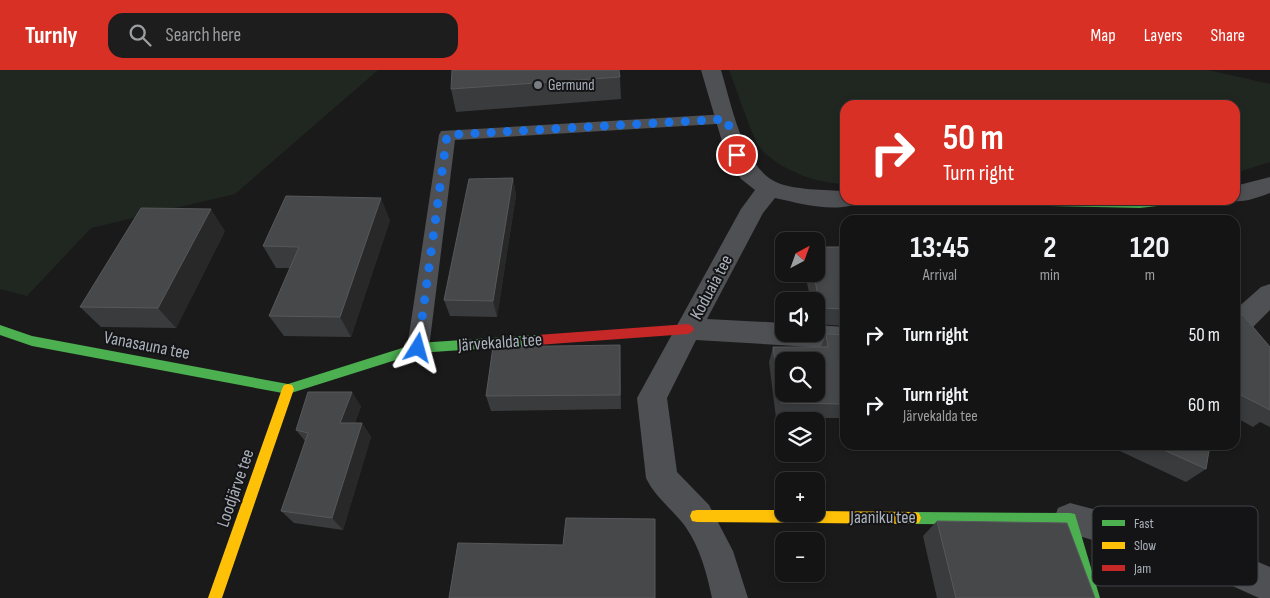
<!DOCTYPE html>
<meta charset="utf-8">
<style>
:root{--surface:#141414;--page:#1d1d1d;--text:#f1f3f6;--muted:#9d9ea0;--line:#333334;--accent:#d93025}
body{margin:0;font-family:"Sofia Sans Condensed",sans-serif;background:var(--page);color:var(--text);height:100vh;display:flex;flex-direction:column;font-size:19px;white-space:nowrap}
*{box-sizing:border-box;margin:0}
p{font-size:16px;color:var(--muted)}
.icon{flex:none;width:28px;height:28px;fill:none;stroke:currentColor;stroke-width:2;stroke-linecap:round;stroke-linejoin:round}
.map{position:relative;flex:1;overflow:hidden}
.panel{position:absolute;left:840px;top:145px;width:400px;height:235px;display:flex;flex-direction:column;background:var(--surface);border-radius:15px;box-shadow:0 2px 8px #0003,0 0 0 1px var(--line)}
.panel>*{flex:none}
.hud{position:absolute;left:840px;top:30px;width:400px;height:105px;border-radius:15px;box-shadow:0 2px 8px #0003,0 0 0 1px var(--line);background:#d93025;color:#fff;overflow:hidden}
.needle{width:32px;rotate:41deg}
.controls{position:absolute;left:775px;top:162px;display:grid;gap:10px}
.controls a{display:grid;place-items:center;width:50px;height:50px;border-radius:10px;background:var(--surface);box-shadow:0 2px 8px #0003,0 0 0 1px var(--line);font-size:25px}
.pin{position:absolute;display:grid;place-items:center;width:42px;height:42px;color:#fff;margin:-21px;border:2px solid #fff;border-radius:50%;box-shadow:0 1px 5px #0007}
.me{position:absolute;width:55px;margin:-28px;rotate:8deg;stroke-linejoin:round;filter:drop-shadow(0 0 4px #0008)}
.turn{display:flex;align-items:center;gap:18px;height:105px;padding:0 20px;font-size:22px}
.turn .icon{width:65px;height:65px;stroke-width:2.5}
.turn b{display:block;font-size:35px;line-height:42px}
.eta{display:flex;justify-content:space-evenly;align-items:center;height:85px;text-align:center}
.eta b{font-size:30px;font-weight:700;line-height:35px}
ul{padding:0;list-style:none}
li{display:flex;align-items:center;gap:15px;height:70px;padding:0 20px}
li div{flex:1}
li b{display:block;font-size:19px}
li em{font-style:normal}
header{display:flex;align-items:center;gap:30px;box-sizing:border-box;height:70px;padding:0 25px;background:var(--accent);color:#fff}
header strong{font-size:24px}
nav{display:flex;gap:28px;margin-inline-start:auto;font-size:18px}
.search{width:350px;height:45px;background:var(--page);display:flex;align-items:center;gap:12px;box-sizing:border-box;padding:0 18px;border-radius:15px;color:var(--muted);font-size:19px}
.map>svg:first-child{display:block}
</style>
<header>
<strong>Turnly</strong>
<div class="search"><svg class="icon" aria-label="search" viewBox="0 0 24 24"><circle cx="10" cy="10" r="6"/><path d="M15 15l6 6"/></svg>Search here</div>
<nav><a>Map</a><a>Layers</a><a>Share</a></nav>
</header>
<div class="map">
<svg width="1270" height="528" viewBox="0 0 1270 528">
<rect width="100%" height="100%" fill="#1a1a1a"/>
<!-- green -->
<path fill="#202720" d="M0,0H378L235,124L91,158L27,226L0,219Z
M729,0H1208L1270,14V92L1235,103V35H845V114C815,113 782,101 761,79C753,71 735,14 729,0Z"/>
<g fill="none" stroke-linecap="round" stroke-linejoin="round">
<!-- lane -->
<path fill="#4e5053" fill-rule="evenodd" d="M727,44L733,45L735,49L733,53L455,70L429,278L426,284L418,287L410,284L407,278L439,65L441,61Z"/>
<!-- street -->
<path fill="#4e5053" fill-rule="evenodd" d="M701,0H721C731,33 743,97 776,112C793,120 826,120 845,121V130H856L853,135C828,142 799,133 775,128L763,143L707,249L784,253V264H816V255L845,257V279L696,270L667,328L677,402L709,435L733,481L748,528H712C707,504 700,477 685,456C672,439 655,427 646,408L637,328L741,139L755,120L741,109L726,85Z
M1270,107V123C1256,128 1242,134 1228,130H1235V116Z
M1270,214V240L1245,265L1235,268V240L1261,217Z
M1070,433L1199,467L1270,497V528H1259L1197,500L1058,460L1054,449L1058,438Z"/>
<!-- fast -->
<path fill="#4caf50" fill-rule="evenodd" d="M906,130L1140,132L1188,130L1183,133L1140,138L911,133Z
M0,255L32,266L288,314L418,273L537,265L541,267L543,270L541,273L537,275L418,283L288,324L32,276L0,265Z
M914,442L1070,443L1075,444L1100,528H1086L1065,455L914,454L909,453L907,448L909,443Z"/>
<!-- slow -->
<path fill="#ffc107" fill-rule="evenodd" d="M288,314L292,315L294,319L222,528H208L282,319L284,315Z
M697,440H784V444H816V441L914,442L919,443L921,448L919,453L914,454L697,452L692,451L690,446L692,441Z"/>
<!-- jam -->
<path fill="#c62828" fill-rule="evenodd" d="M688,254L692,256L694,259L692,262L688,264L537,275L533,273L531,270L533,267L537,265Z"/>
</g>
<!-- wall -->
<path fill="#3a3b3c" d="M620,7L621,29L456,42L451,19Z
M513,108L516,125L497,247L450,246L444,230Z
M390,150L351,267L284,266L269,246L290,198H276L263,176Z
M225,161L176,258L101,257L80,237Z
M845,184V256L816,254V231H811L805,204H816Z
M1242,244L1270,277V357L1260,352L1253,357L1235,347V249Z
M826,264L845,265V348H776L769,292L773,277H821Z
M620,275L621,339L491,341L486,326Z
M361,336L355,353H362L371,367L343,460L294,453L281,441L305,371L296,360Z
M1107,375H1210L1206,399L1186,412Z
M937,451L1095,528H937L923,466Z"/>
<!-- shaded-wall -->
<path fill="#282828" d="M513,108L516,125L497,247L493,231Z
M381,128L390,150L351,267L340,247Z
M211,139L225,161L176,258L158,238Z
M352,322L361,336L350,367L340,353Z
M362,353L371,367L343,460L332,448Z"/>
<!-- building -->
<path fill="#474849" stroke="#56585b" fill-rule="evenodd" d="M452,0H619L620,7L451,19Z
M513,108L493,231L444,230L469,109Z
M286,126L381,128L340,247L269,246L299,177L263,176Z
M141,138L211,139L158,238L80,237Z
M816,177H843L845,184V239L820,238L814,204H816Z
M1242,244L1270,277V340L1235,322V258Z
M826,264L845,265V334L781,333L773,277H828ZM784,291H816V324H784Z
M620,275V325L486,326L493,277Z
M308,322H352L340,353H362L332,448L281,441L308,363L296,360Z
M1153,375H1210L1206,399Z
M566,448L655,449V528H449L458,473L563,475Z
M937,451L1067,453L1095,528H956Z"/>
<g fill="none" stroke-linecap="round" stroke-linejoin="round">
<!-- route -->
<path stroke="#1a73e8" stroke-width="9" stroke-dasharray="0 16.2" d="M418,278L447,65L727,49L737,85"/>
</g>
<!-- markers -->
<circle fill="#787d83" stroke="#141416" stroke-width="2" cx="538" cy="15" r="5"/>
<g text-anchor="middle" stroke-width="4" stroke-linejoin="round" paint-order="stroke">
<!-- far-poi labels -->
<g font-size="15" fill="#abb2bb" stroke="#141416" text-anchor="start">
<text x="548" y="20">Germund</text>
</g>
<!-- street labels -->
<g font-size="18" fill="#abb2bb" stroke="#141416">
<text transform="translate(711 217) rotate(-62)" y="6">Koduaia tee</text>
<text transform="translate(500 272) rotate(-4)" y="6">Järvekalda tee</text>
<text transform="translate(147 275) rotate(11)" y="6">Vanasauna tee</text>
<text transform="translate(235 418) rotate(-71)" y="6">Loodjärve tee</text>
<text x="883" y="453">Jaaniku tee</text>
</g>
</g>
<!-- legend -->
<rect x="1092" y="436" width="166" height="80" rx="8" fill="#141416" stroke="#414348" stroke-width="1"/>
<rect x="1102" y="450" width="23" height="6" fill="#4caf50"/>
<rect x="1102" y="472" width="23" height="7" fill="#ffc107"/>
<rect x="1102" y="495" width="23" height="6" fill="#c62828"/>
<g font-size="14" fill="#abb2bb">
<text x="1134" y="458">Fast</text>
<text x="1134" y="480">Slow</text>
<text x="1134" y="503">Jam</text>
</g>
</svg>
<div class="controls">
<a><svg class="needle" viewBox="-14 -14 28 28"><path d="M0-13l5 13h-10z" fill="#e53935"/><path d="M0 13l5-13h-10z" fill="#9d9ea0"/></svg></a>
<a><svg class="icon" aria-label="sound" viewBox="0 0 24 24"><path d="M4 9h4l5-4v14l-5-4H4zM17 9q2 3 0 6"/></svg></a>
<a><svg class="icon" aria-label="search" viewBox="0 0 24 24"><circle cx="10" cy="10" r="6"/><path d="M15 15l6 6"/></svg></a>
<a><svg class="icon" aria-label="layers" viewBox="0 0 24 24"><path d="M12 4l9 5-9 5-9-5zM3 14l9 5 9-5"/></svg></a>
<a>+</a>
<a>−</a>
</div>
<div class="pin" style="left:737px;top:85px;background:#d93025"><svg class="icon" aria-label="arrive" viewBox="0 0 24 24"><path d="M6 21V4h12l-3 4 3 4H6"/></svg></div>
<svg class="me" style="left:418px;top:278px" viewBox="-20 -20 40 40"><path d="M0-17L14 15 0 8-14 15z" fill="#1a73e8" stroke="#fff" stroke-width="4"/></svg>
<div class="hud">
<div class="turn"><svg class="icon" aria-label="right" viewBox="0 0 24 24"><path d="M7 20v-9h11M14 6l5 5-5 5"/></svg><div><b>50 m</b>Turn right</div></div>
</div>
<section class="panel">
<div class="eta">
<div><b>13:45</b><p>Arrival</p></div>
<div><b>2</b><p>min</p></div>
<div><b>120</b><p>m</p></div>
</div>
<ul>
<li><svg class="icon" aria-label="right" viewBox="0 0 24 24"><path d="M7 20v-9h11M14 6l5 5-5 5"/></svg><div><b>Turn right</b></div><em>50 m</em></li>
<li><svg class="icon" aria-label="right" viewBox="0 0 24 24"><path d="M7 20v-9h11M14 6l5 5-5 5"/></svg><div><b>Turn right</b><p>Järvekalda tee</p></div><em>60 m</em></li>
</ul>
</section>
</div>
